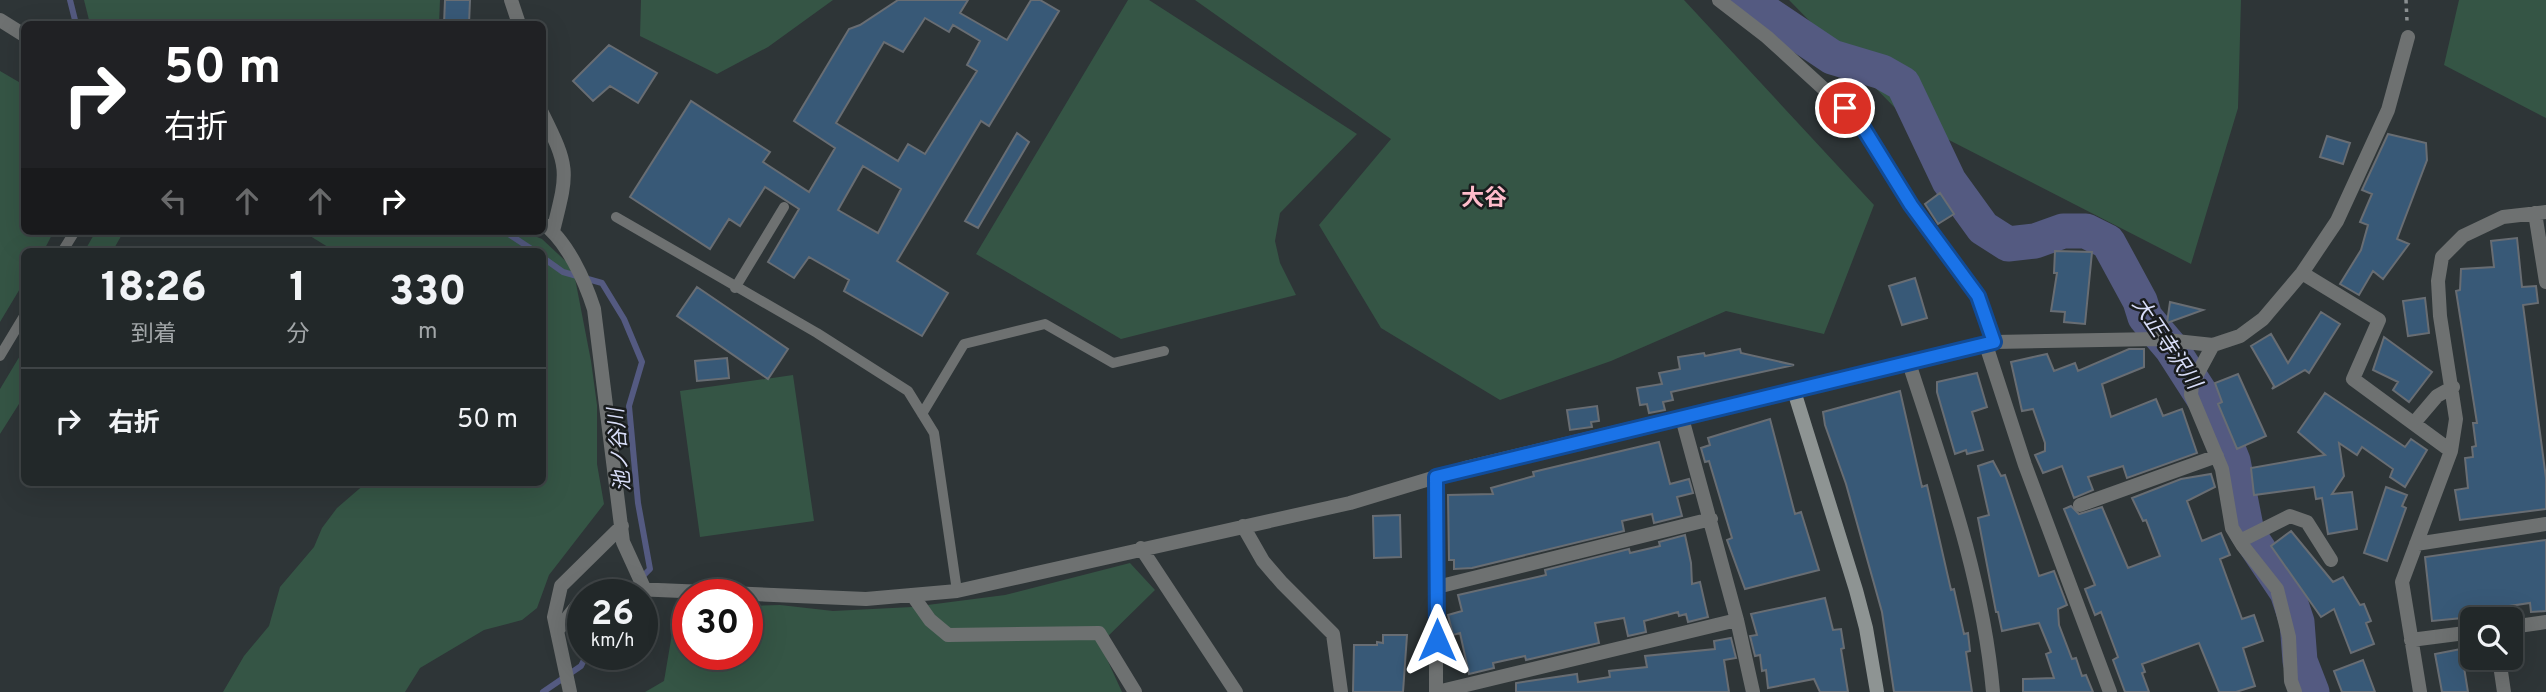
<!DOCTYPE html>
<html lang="ja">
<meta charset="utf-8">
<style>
:root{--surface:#222829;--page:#2e3435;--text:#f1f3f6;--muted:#a2a6a8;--line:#3f4446}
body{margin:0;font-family:Overpass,"Noto Sans JP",sans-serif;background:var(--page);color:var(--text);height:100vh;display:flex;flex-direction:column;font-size:26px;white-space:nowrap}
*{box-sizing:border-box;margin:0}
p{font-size:23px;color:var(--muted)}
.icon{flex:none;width:38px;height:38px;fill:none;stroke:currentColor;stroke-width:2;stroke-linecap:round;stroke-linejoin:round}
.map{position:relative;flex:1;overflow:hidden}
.side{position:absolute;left:21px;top:248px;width:525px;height:238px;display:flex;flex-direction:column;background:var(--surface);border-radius:10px;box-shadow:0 7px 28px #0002,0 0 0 2px var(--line)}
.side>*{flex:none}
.banner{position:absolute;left:21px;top:21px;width:525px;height:214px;border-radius:10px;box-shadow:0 7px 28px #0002,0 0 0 2px var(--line);background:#202124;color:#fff;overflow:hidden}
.fabs{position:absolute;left:2460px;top:607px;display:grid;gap:14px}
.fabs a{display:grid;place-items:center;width:63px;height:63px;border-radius:10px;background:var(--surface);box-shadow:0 7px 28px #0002,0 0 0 2px var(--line);font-size:35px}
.speed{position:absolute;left:567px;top:579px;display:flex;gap:14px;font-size:35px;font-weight:700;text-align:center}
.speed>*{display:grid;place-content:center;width:91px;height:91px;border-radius:50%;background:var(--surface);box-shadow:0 7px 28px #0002,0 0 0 2px var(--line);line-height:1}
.speed small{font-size:18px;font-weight:400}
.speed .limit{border:10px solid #d22;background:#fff;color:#111}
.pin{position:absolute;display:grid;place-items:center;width:60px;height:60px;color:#fff;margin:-30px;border:4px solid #fff;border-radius:50%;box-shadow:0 2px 7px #0007}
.me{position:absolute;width:77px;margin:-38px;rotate:0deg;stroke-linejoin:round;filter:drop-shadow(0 0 5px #0008)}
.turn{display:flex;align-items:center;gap:24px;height:147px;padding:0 28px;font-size:32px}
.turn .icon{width:91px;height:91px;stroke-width:2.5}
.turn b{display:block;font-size:49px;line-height:60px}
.lanes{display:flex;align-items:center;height:66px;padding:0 28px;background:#0003;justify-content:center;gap:35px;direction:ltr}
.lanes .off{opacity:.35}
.eta{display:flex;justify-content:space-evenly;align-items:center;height:119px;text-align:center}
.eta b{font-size:42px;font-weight:800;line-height:49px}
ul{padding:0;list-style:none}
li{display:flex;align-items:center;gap:21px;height:105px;padding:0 28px;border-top:2px solid var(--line)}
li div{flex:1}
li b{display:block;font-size:26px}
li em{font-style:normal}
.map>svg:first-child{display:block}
</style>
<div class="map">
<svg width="2546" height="692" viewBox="0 0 2546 692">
<rect width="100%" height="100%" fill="#2e3537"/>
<!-- green -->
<path fill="#355545" d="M84,0H440L439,24H90Z
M641,0H833L768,47L717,74L640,36Z
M1128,0H1149L1357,134L1280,213L1275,241L1280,263L1296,295L1121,339L976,254Z
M1195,0H1684L1874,205L1824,334L1726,311L1611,361L1500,400L1381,328L1319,225L1391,139Z
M1789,0H2241L2238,108L2191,264L1904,117Z
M2459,0H2546V118L2444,65Z
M0,71L24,85V231H54L43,252H24V282L0,322Z
M96,231H124L112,252H84Z
M302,231H522L542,239L573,268L591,361L597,405V464L604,504L549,575L537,608L522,620L484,630L420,668L405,692H223L244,656L269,626L280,587L314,547L322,528L337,508L366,483H542V252H336Z
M24,349V396L0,434V389Z
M793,375L814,521L700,537L680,391Z
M1130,563L1155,590L1100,644L1122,692H645L664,681L673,628L688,614V654H747V606L780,605L833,611L912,607L1005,595Z"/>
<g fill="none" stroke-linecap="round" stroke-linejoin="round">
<!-- stream -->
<path stroke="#545a81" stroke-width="6" d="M70,0L76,24
M504,231L536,252
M542,257L563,272L602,283L624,319L642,362L629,406L638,503L650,569L640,579
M543,692L581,666L587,654"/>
<!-- river -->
<path stroke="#545a81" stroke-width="35" d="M1747,0L1832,57L1882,72L1903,84L1949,181L1983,228L2008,244L2035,241L2063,231H2086L2108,242L2140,301L2145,317L2172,349L2215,416L2233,461L2247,532L2287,592L2297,622L2300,661L2312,692"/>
</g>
<!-- building -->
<path fill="#385977" stroke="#686d73" stroke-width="2" fill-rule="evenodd" d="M445,0H470L469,24H444Z
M898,0H968L960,13L1007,40L1031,0H1040L1059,11L989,126L981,121L897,261L948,293L922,336L844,291L849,280L809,257L794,278L768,262L799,209L765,187L740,226L729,219L710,249L630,197L691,101L770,152L763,162L809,192L835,148L794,121L849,29L860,25ZM925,18L949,32L953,25L980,41L967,65L977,71L925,154L908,144L898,161L836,123L884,42L903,52ZM863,166L901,189L878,233L838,210Z
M609,45L657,73L638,103L610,86L593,101L573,81Z
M1017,133L1029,142L978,228L965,221Z
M2388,134L2426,143L2427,160L2397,239L2409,244L2383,279L2373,271L2359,295L2340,284L2361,250L2368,225L2360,222L2372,194L2362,190Z
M2327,136L2350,143L2343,164L2320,157Z
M1940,193L1954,214L1938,224L1925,204Z
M2517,238L2522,287L2536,286L2538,303L2523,305L2546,478V509L2460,520L2455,490L2468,488L2465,458L2473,457L2472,447L2476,446L2473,423H2477L2456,291L2460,290L2461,269L2494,267L2491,241Z
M2055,251L2092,252L2085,324L2064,322L2065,312L2051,311L2057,273H2054Z
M1915,278L1927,318L1902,325L1889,286Z
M697,287L788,349L768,379L677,316Z
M2425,298L2429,333L2408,336L2403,301Z
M2170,302L2203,310L2167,323Z
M2321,312L2340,324L2309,373L2305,370L2272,389L2274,386L2251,346L2271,334L2288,363Z
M2384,337L2432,372L2409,402L2393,390L2398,382L2373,370Z
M1740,349L1741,353L1794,365L1671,392L1673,400L1663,402L1665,410L1649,413L1647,404L1640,405L1637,388L1662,384L1659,373L1680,369L1678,357L1704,353L1705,356Z
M2129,349H2144V367L2102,384L2111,417L2156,399L2163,416L2182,409L2197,453L2127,478L2123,466L2088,477L2093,490L2074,498L2062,466L2043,473L2035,455L2045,451V443L2033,409L2022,411L2011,362L2047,354L2054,371L2075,363L2078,371Z
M727,358L729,378L697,381L695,361Z
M1977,373L1987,407L1972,412L1983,450L1967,454L1966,450L1955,454L1937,392V382Z
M2238,374L2266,436L2237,449L2218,404L2222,402L2215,383Z
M1900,391L1922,487L1927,485L1951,590L1954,589L1964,634L1968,633L1970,651L1966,652L1972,692H1894L1882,612L1846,484L1825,425L1823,412Z
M2325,393L2405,447L2411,439L2427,450L2405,487L2390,477L2393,469L2362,447L2357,455L2339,443L2344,476L2332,494L2352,492L2357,529L2328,534L2322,498L2316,499L2314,487L2254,495L2251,468L2325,455L2298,432Z
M1597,406L1599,421L1591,422L1592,427L1570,430L1567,410Z
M1770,419L1795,514L1801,512L1819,570L1745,589L1727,540L1732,538L1709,461L1705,462L1701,448L1710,445L1708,438Z
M1659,442L1670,484L1689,479L1693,493L1677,497L1682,516L1654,523L1652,514L1622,521L1624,531L1472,568L1454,569V560H1449L1448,495L1493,494L1491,488L1534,476L1533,472Z
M1993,461L2001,476L2005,475L2039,576L2054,571L2067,605L2058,609L2059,625L2072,659L2076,658L2082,676L2086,675L2093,692H2023V679L2054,678L2046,654L2051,652L2039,623L2002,631L1998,612H1996L1978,518L1989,515L1978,466Z
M2211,474L2215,487L2187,501L2202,541L2221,533L2230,555L2220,559L2242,619L2254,615L2263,641L2243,648L2255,686L2236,692H2219L2199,643L2142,664L2145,672L2142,673L2149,692H2125L2113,660L2118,657L2101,612L2095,615L2085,589L2095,585L2064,509L2071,506L2079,514L2102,507L2128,568L2160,556L2146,520L2143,521L2132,498L2181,479Z
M2386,487L2407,495L2402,506L2406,508L2387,561L2364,553Z
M1400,515L1401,557L1374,558L1373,516Z
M2291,531L2333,582L2343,577L2360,605L2364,604L2371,621L2366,623L2374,644L2351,653L2334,609L2321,617L2271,546Z
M1685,535L1691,563L1692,584L1700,582L1708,617L1688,622L1686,614L1679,616L1678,612L1644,621L1646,632L1628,636L1624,618L1595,623L1599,643L1526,660L1525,656L1493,663L1494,668L1469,674L1460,633L1453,635L1448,615L1462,611L1458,595L1546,575L1545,570L1629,549L1630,553L1660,546L1659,542Z
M2546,540V611L2531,612L2530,603L2461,613L2462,618L2432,621L2425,557Z
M1825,598L1833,630L1841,629L1844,648L1841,649L1848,692H1820L1814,679L1768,688L1766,670L1762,671L1760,655L1755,656L1750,636L1757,635L1751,614Z
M1383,635H1407L1403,692H1353L1354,645H1377V642L1383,643Z
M1731,638L1736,658L1724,660L1729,692H1516V683L1577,674L1578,682L1610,677L1609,671L1647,667L1645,656L1715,649L1714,641Z
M2461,649L2468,692H2442L2435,654Z
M2363,660L2375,692H2342L2334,671Z"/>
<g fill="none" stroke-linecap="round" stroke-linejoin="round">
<!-- path -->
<path stroke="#8a8f91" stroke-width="3.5" stroke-dasharray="3.5 5" stroke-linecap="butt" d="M2406,0L2407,21"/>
<!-- lane -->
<path stroke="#6e7171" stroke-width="10" d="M616,217L817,333L908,391L934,433L957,591
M62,252L75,231
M735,288L784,207
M0,356L24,316
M922,414L964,344L1045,324L1113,363L1164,351"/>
<!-- street -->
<path stroke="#6e7171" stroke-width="14" d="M511,0L519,24
M1719,0L1767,37L1859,121L1911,205L1977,296L1994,342
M0,20L24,35
M542,113C570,169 568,171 553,231
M2535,213L2546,282
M542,223C567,240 585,281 594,309L623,542L644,588
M2302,273L2379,320L2353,379L2451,451
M1986,345L2025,465L2110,692
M2213,345L2192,384L2191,395L2222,469L2232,528L2243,546L2277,589L2289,637L2291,681L2295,692
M1909,363C1944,471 1983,578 1993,692
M1682,418L1737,620L1753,692
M2414,423L2437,396L2453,387
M1436,477V692
M2080,505L2217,456
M1243,526L1263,561L1282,583L1333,634L1341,692
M2240,541L2290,516L2307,522L2331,560
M2416,544L2546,524
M1141,548L1236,692
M1437,587L1711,519
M588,595L611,588L866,599L957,591L1350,503L1469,467L1994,342L2157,339L2213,345L2240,336L2263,319L2302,273L2337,221L2388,110L2408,37
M913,596L930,620L948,635L1099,633L1135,692
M2511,627L2546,622
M557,631L554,617L561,586L622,526
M2411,640L2473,632
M2499,658L2504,692
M570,692L557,631L583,598
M1437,692L1737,620
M2420,692L2402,582L2451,451L2456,419L2440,316L2438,281L2442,257L2463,236L2503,217L2546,212"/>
<!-- secondary -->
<path stroke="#8e9493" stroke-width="14" d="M1794,391L1856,590L1866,628L1877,692"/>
</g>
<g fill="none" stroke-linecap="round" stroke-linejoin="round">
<!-- route casing -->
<g stroke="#114b97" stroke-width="18">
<path id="route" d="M1437,640L1436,477L1994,342L1978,296L1911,205L1859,121L1845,108"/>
</g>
<!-- route -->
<use href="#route" stroke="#1a73e8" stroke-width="12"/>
</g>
<g text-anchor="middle" stroke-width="5" stroke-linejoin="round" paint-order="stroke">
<!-- water labels -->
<g font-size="21" font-style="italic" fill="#d9def9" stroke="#191c1d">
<text transform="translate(2167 343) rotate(56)" y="7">大正寺沢川</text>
<text transform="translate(619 450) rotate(-95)" y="7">池ノ谷川</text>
</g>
<!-- quarter labels -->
<g font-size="23" font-weight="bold" fill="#ffbbca" stroke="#191c1d">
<text x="1484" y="205">大谷</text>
</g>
</g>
</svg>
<div class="fabs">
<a><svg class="icon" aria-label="search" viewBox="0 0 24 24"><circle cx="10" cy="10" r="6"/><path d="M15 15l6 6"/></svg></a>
</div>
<div class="speed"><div>26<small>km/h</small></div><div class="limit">30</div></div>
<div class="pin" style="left:1845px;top:108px;background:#d93025"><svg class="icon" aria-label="arrive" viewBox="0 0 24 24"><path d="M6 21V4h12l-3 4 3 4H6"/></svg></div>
<svg class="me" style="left:1437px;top:640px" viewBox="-20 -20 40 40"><path d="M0-17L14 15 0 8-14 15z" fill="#1a73e8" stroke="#fff" stroke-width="4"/></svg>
<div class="banner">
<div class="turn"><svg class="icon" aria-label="right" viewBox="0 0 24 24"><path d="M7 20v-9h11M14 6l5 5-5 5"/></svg><div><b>50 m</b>右折</div></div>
<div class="lanes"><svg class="icon off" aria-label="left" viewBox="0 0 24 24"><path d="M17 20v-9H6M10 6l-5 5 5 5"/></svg><svg class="icon off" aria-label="ahead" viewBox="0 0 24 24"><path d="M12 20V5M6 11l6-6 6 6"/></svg><svg class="icon off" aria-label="ahead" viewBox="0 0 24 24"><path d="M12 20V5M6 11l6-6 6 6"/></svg><svg class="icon" aria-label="right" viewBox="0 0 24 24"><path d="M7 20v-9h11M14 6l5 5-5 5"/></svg></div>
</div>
<section class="side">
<div class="eta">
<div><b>18:26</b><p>到着</p></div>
<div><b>1</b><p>分</p></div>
<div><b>330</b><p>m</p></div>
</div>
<ul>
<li><svg class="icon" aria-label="right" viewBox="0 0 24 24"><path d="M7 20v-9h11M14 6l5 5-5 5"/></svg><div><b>右折</b></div><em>50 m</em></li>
</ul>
</section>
</div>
